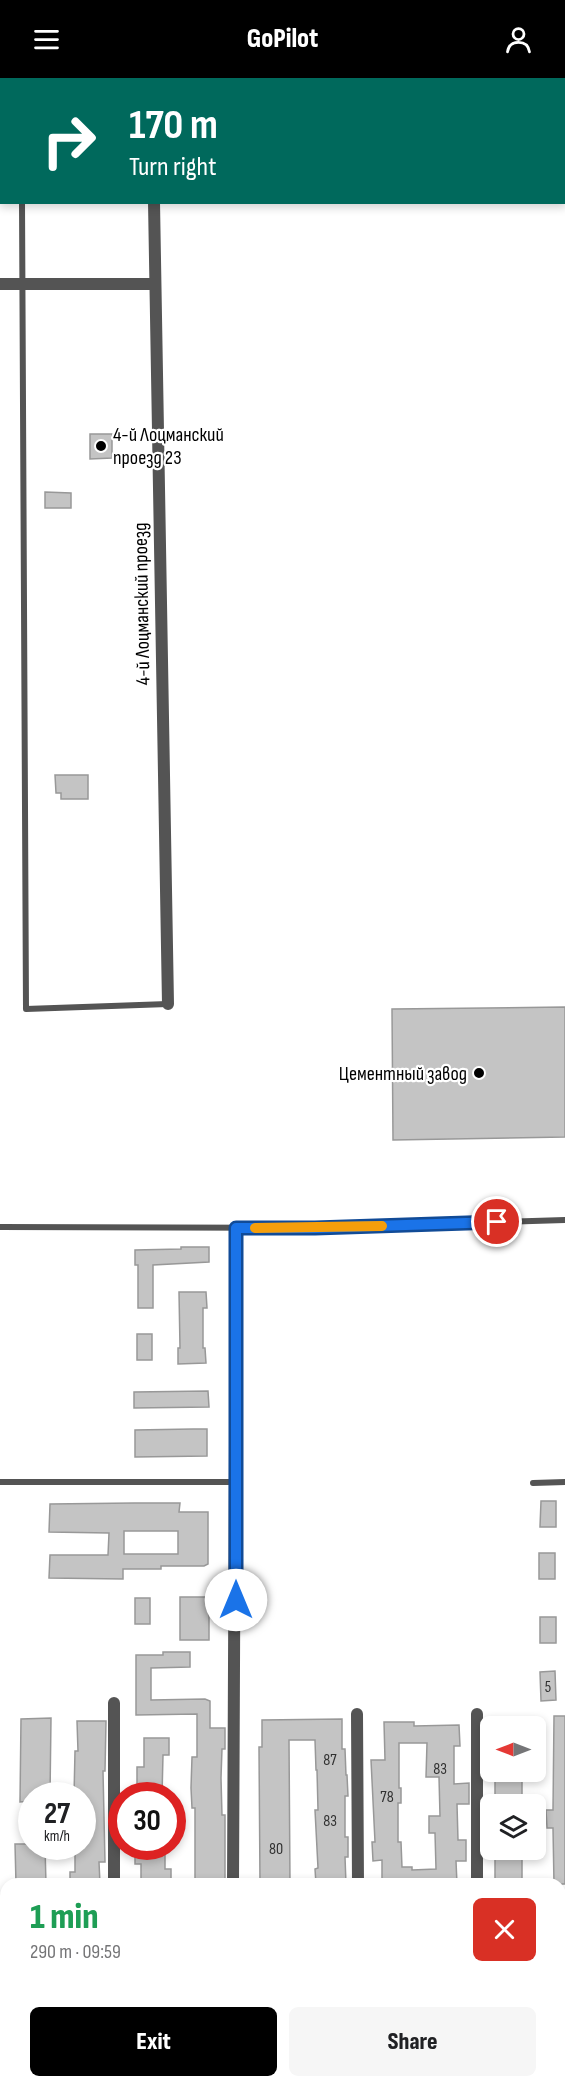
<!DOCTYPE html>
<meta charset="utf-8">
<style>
:root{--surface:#fff;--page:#f6f6f6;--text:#202124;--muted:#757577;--accent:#000}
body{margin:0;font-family:"Sofia Sans Condensed",sans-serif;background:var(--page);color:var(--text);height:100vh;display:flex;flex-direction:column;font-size:22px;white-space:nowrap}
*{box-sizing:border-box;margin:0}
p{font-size:20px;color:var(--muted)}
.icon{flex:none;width:33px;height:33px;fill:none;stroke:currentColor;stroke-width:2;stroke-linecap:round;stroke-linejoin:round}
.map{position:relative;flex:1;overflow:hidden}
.drawer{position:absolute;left:0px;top:1800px;width:566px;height:210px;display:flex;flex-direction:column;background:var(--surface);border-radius:18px 18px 0 0;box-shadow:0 3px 9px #0003}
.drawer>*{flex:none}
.hud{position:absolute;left:0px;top:0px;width:566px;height:126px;box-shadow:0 3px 9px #0003;background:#00695c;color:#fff;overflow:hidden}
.needle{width:39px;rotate:270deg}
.controls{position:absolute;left:480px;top:1638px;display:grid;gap:12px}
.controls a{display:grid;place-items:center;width:66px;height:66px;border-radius:9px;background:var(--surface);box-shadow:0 3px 9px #0003;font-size:30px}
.speed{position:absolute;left:18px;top:1704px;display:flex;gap:12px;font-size:30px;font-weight:700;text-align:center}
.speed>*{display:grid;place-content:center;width:78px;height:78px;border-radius:50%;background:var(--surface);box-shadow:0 3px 9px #0003;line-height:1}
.speed small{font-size:15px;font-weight:400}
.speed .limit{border:9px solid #d22;background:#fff;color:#111}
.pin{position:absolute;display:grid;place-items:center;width:51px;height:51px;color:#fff;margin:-26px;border:3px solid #fff;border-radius:50%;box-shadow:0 2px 6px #0007}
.me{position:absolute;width:66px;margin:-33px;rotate:0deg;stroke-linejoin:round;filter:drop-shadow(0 0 4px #0008)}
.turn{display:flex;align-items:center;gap:21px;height:126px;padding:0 30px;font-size:27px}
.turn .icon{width:78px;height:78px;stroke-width:2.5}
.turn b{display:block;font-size:42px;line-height:51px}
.round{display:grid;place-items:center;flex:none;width:63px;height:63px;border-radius:9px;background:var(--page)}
.overview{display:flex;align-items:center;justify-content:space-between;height:102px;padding:0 30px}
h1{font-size:36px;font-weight:800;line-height:45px;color:#1e9e55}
.action{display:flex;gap:12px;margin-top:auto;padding:12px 30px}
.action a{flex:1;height:69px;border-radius:9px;background:var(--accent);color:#fff;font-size:24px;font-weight:800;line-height:69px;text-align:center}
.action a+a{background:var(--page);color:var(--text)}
header{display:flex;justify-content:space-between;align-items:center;height:78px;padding:0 30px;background:var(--accent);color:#fff;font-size:27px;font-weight:800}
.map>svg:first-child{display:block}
</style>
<header><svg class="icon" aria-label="menu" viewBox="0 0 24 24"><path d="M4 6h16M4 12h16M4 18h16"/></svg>GoPilot<svg class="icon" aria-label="person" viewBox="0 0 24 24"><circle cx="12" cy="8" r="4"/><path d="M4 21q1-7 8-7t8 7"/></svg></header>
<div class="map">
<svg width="565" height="2010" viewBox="0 0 565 2010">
<rect width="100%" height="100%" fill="#fff"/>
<!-- building -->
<path fill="#c4c4c4" stroke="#989898" stroke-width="1.5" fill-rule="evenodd" d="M90,356H112V380L90,381Z
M45,414L71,415V430H45Z
M55,697H88V721H61V715H56Z
M565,929V1059L393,1062L392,931Z
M181,1169H209V1184L153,1187V1230H138V1187H135V1172L181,1171Z
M179,1214H206L207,1230H203V1270H205L206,1285L178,1286V1270H180Z
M137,1256H152V1282H137Z
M208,1313L209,1329L134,1330V1314Z
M193,1351H207V1378L135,1379V1352Z
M541,1423H556V1449H540Z
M134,1425H180L179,1434H208V1486L204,1488H161V1491H123V1501L49,1500L50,1477H108L109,1455L49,1454L50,1426ZM124,1453H178V1476H124Z
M539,1475H555V1501H539Z
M180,1519H209V1562H180Z
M135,1520H150V1546H135Z
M540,1539H556V1565H540Z
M163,1574H190V1589L151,1590V1622L205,1621L210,1623V1650H225V1671H222L221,1700L222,1737H225V1806H195V1730H192L191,1710L192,1679H197V1636L136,1637V1577H163Z
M555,1593L556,1622L541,1623L540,1594Z
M554,1638H565V1806H554L553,1750H547L546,1732H553Z
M51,1640L50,1718H32V1723L20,1724L21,1641Z
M342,1641V1671H345L346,1697H347L348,1718H345V1759H348V1779H345L346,1806H316L315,1791L318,1790L315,1732H318L317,1692H316L315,1662H289L290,1806H260L259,1669H262V1642Z
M77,1643H106L105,1693H103L105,1784H99L100,1806H70V1794H75V1768H82V1718H74L75,1673H78Z
M384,1644H414V1648L459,1647L460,1668H454V1706L469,1705V1726H457L458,1762H466V1783H456L457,1806H382V1782L373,1783L372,1764H375L371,1682H385ZM399,1665H427L426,1699H439L440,1738H429V1755H435L436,1791L412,1792V1789H402L401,1764H398V1725H401V1710H399Z
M144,1660H169V1677H163L162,1718H137V1689H144Z
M495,1700L522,1701V1720L495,1719Z
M15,1766H32V1768H45L46,1806H16Z
M135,1768H165V1791H171V1806H141V1786H135Z
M495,1772H522V1806H495Z"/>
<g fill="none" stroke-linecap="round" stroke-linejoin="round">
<!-- service -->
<path stroke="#545454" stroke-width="6" d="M22,0V2
M22,124L26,931L168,926
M0,1149L315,1150L565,1142
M0,1404H235
M533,1405L565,1404"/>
<!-- minor -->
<path stroke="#545454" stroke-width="12" d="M152,0V2
M154,124L168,926
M0,206H155
M357,1636L358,1806
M477,1636V1806
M114,1806V1625
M233,1806L236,1150
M360,2004V2010
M477,2004V2010
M113,2010V2004
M231,2010L232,2004"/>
</g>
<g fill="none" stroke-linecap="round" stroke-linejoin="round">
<!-- route casing -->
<g stroke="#114b97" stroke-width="15">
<path id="route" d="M236,1522V1150H315L497,1144"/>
</g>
<!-- route -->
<use href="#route" stroke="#1a73e8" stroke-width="10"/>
<!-- slow -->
<path stroke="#f59e0b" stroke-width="10" d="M255,1150L382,1148"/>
</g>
<!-- markers -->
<g fill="#000" stroke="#fff" stroke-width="2">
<circle cx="101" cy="368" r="6"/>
<circle cx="479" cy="995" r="6"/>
</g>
<g text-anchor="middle" stroke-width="4.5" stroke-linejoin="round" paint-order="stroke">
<!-- number labels -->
<g font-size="16" fill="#313131">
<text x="548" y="1614">5</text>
<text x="330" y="1687">87</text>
<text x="440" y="1696">83</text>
<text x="387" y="1724">78</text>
<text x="330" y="1748">83</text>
<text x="276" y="1776">80</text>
</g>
<!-- poi labels -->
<g font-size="20" fill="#000" stroke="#fff" text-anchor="start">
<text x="113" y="363">4-й Лоцманский<tspan x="113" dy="23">проезд 23</tspan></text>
<text x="467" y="1002" text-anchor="end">Цементный завод</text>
</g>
<!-- street labels -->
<g font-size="20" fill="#000" stroke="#fff">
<text transform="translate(141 526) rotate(-91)" y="7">4-й Лоцманский проезд</text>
</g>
</g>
</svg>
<div class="controls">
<a><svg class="needle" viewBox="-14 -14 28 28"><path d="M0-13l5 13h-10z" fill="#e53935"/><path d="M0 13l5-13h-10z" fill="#757577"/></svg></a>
<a><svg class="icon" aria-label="layers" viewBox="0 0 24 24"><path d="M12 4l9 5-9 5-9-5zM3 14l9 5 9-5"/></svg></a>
</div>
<div class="speed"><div>27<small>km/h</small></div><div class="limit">30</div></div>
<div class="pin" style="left:497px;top:1144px;background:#d93025"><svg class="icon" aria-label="arrive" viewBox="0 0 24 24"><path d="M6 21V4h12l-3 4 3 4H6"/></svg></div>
<svg class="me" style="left:236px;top:1522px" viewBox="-20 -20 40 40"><circle r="19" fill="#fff"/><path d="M0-13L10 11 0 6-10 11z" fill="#1a73e8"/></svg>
<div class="hud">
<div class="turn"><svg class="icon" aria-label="right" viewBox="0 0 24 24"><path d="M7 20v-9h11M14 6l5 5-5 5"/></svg><div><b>170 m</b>Turn right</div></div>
</div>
<section class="drawer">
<div class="overview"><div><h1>1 min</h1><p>290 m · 09:59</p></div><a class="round" style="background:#d93025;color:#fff"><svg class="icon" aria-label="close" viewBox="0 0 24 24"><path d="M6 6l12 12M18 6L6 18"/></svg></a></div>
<div class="action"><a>Exit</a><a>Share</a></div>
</section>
</div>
